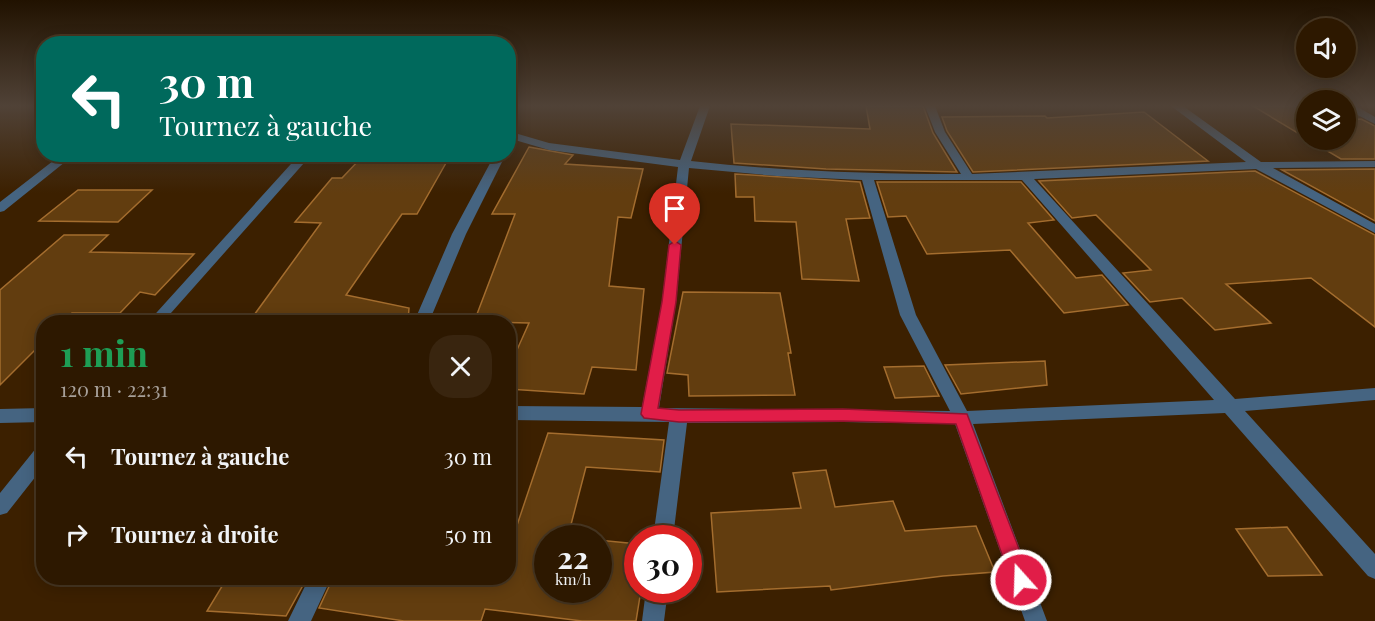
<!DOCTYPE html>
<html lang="fr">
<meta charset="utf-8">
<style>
:root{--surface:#2d1800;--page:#39250f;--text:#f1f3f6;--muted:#a7a099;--line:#483722}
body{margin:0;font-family:"Playfair Display",serif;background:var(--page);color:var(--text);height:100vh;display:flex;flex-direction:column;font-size:22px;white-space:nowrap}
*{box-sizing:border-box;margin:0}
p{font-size:20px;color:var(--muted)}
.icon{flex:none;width:33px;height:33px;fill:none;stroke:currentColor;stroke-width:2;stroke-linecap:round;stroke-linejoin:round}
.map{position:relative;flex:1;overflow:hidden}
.panel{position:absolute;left:36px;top:315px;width:480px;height:270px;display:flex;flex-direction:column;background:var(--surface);border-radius:24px;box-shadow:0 3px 15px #0003,0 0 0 2px var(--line)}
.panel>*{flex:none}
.top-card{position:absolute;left:36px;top:36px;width:480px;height:126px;border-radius:24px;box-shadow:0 3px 15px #0003,0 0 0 2px var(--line);background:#00695c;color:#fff;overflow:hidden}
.fabs{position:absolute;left:1296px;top:18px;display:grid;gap:12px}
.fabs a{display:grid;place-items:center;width:60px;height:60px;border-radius:50%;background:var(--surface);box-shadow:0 3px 15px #0003,0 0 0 2px var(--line);font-size:30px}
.speed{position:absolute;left:534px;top:525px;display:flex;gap:12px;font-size:30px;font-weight:700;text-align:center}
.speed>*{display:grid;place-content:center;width:78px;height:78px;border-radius:50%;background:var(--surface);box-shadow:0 3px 15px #0003,0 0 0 2px var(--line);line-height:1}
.speed small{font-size:15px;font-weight:400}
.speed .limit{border:9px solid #d22;background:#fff;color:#111}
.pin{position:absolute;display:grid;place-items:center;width:51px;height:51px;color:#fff;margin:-62px -26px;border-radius:50% 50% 50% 0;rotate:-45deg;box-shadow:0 0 6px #0007}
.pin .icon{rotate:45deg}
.me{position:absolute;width:66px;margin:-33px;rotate:340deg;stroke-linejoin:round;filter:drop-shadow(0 0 4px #0008)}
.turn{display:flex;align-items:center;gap:21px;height:126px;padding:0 24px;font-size:27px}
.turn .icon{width:78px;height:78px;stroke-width:2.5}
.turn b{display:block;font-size:42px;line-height:51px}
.round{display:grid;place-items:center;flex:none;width:63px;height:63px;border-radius:24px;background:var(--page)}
.head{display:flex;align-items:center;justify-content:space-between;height:102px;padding:0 24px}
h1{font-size:36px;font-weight:700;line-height:45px;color:#1e9e55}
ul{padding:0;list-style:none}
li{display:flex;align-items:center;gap:18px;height:78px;padding:0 24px}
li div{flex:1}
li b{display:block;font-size:22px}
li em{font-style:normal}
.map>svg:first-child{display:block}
</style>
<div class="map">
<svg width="1375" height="621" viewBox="0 0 1375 621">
<rect width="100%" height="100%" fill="#3c2000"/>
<!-- building -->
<path fill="#623d0f" stroke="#a46d2e" stroke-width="1.5" d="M866,106H923L933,133L957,172L826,169L734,163L731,124L870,129Z
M1253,106H1306V138Z
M1144,112L1208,161L973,172L947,131L942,117L1045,116L1047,118Z
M1361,119L1375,126V159H1341L1309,140H1346V120Z
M529,147L573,155L565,164L643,169L631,218L618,217L609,286L644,289L636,370L592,367L584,394L508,389V370L529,323L474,322L515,214H492Z
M361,158L446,163L417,214H402L346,295L409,308L408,322H249L321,223L295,222L332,178H342Z
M1375,169V221L1282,170Z
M1255,171L1375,235V327L1311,278L1226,284L1271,323L1215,330L1182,298L1150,302L1123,273L1151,270L1096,215L1072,218L1039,181Z
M735,174L860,182L870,218L846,219L859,281L802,279L796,222L755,221L754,197H736Z
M877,182H1021L1054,220L1028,223L1076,278L1102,275L1128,305L1064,313L1010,250L927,254L906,216L888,217Z
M78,190H152L118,222L39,221Z
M64,235H108L90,252L194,254L155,295L140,292L120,313H72L62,322H44V341L0,385V290Z
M683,292L780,293L791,353H788L795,395L689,396L688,375L667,373Z
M1045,361L1047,385L961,394L945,365Z
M924,366L939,396L895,398L884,367Z
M548,433L664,440L660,472L586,467L568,536L589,538H548V590H598V540L638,544V590H641L636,621H582L485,609L481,621H404L319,608L333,578H508V552Z
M826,470L835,507L893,501L905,531L976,526L995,572L943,576L831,590L830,586L717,592L711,513L801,508L793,473Z
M1287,527L1322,575L1268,576L1236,529Z
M227,578H307L286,616L207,611Z"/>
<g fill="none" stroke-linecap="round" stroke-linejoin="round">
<!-- minor -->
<path fill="#456481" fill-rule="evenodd" d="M700,106H710L691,161C781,171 870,174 961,174L935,132L925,106H935L945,132L972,174L1246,162L1171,106H1183L1261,162L1375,161V167L1273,168L1375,224V233L1256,169L1034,179L1235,399L1375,388V400L1245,411L1375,554V579L1368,576L1225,413L973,424L1047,621H1025L955,424L843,422L687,423L673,538H653L669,422L508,420V406L642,407L662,302L678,167L549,150L508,138V131L549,143L680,160ZM689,168L777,176L862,180L900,315L950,411L659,408L676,302ZM874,180H1022L1214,400L967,411L916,315Z
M1346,106H1356L1375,117V124L1346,109Z
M62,154H75L4,211L0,212V202Z
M300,154H312L163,322H148Z
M495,154H506L466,234L429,322H414L452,234Z
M44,408V422L0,423V409Z
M44,445V466L7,513L0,515V493L37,447Z
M309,578H331L311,621H288Z
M646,590H668L664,621H642Z"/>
</g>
<!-- sky -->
<linearGradient id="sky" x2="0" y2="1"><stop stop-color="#211200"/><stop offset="0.55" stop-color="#504237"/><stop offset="1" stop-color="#504237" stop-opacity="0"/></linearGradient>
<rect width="1375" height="193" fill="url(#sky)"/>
<!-- route -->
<path fill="#e11d48" stroke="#92132f" stroke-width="1.5" d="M675,241L681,245L676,302L658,408L679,410L843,409L967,414L1031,580L1028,587L1021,589L1014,587L1011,580L956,424L843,421L679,422L644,418L641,414L662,302L669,245Z"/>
</svg>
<div class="fabs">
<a><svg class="icon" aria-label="sound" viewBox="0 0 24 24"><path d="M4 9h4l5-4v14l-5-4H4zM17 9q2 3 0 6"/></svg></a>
<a><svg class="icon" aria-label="layers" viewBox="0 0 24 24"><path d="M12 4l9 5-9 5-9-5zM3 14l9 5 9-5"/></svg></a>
</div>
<div class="speed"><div>22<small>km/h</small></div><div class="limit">30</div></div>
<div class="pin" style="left:675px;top:245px;background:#d93025"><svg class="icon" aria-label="arrive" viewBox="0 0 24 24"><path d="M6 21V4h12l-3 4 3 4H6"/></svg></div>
<svg class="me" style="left:1021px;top:580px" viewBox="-20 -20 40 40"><circle r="17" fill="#e11d48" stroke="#fff" stroke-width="3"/><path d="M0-11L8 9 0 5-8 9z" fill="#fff"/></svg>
<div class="top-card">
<div class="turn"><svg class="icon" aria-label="left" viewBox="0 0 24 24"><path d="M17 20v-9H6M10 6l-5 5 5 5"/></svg><div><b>30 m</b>Tournez à gauche</div></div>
</div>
<section class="panel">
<div class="head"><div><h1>1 min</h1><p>120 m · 22:31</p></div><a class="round"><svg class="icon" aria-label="close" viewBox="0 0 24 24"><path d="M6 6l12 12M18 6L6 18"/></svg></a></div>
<ul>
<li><svg class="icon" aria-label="left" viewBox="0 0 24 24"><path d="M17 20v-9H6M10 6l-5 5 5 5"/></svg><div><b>Tournez à gauche</b></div><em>30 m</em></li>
<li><svg class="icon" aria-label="right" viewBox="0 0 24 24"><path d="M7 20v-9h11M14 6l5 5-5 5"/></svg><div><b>Tournez à droite</b></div><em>50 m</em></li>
</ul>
</section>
</div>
